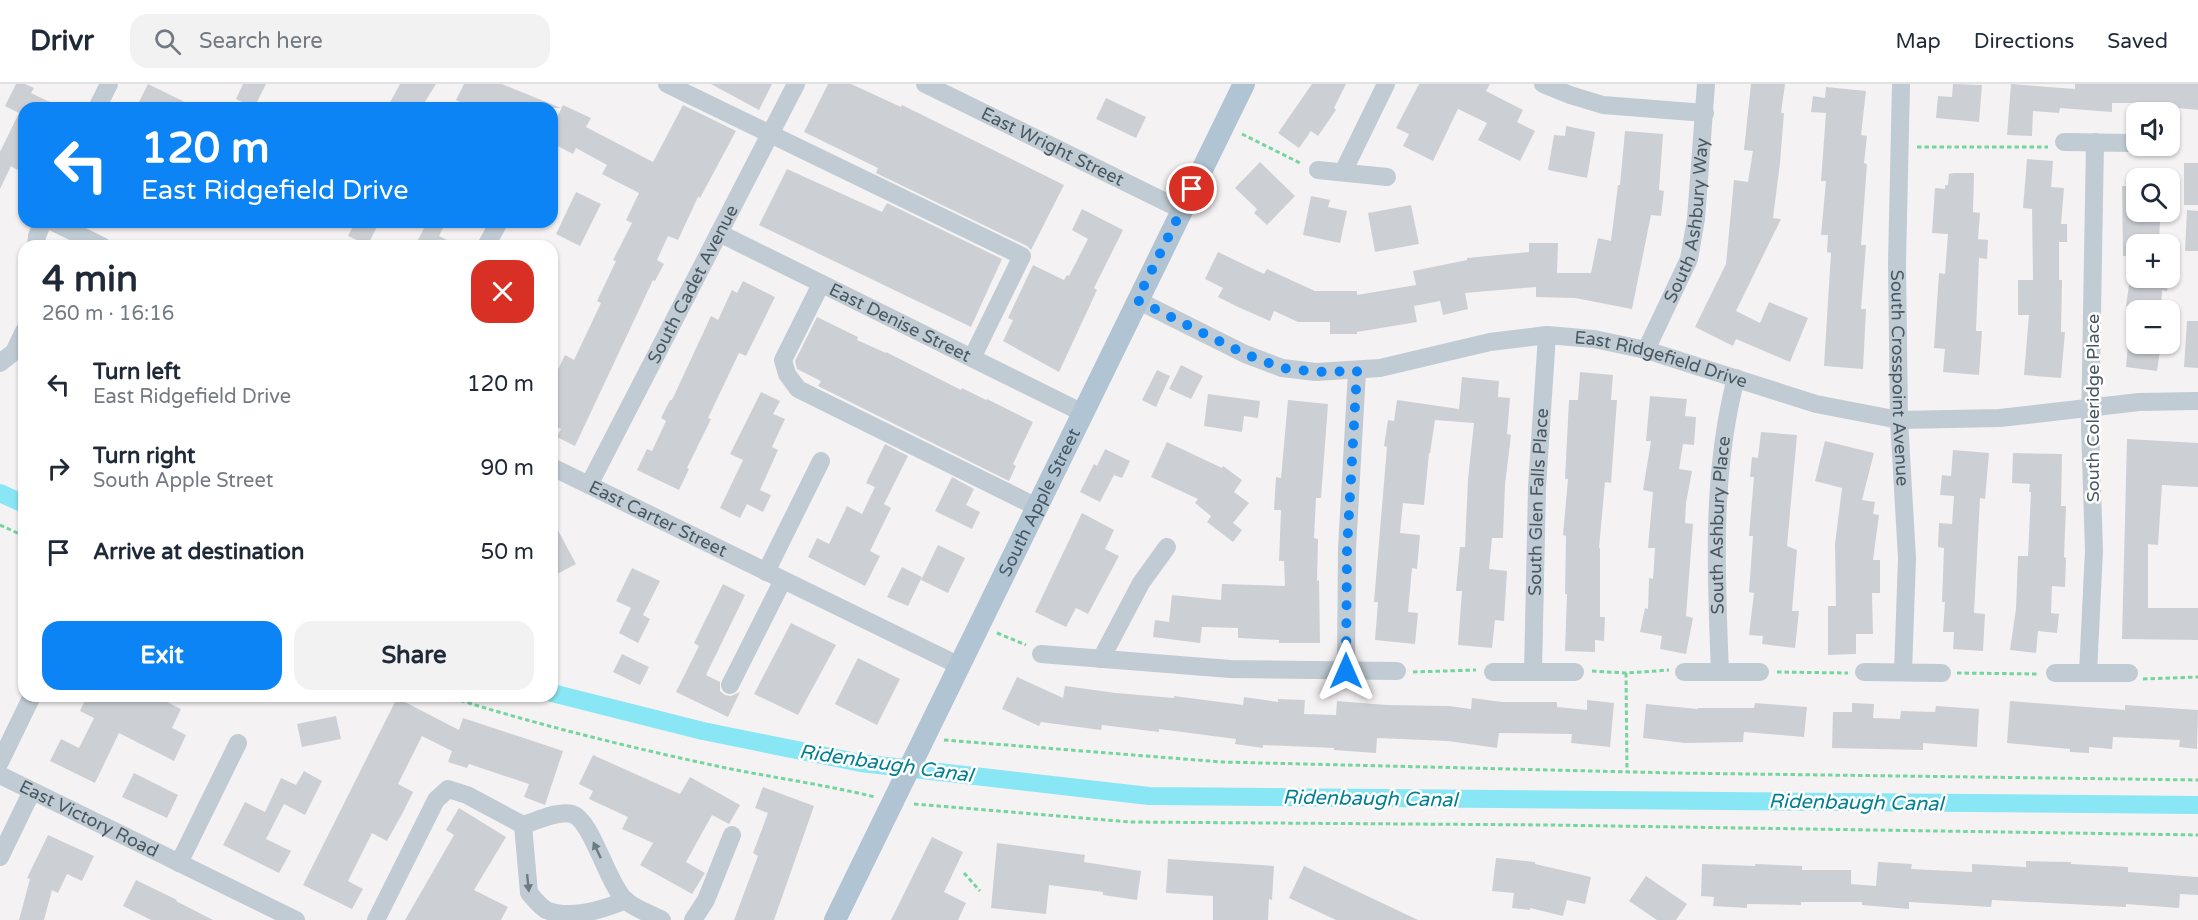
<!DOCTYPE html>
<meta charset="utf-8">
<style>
:root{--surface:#fff;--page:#f2f2f3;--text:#1f2937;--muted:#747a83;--line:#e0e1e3;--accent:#0c84f5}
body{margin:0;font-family:"Varela Round",sans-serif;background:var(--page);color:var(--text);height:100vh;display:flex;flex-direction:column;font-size:22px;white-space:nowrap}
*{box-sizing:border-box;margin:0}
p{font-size:20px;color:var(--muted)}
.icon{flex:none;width:33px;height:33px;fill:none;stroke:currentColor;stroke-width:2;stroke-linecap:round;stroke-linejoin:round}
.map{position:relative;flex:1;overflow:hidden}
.side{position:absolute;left:18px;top:156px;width:540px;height:462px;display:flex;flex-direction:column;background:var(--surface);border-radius:18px;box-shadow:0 2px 4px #0004}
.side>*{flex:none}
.top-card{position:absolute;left:18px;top:18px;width:540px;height:126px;border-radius:18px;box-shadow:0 2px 4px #0004;background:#0c84f5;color:#fff;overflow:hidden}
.controls{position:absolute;left:2126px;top:18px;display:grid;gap:12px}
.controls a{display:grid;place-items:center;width:54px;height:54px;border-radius:12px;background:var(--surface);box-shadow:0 2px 4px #0004;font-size:30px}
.pin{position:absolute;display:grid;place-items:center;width:51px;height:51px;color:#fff;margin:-26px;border:3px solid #fff;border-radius:50%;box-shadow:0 2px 6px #0007}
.me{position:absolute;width:66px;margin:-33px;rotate:0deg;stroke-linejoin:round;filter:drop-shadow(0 0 4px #0008)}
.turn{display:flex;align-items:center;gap:21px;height:126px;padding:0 24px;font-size:27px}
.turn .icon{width:78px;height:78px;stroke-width:2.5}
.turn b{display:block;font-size:42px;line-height:51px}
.round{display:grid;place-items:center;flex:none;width:63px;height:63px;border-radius:18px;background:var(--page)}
.overview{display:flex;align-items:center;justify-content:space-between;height:102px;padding:0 24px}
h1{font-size:36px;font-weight:700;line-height:45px}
.action{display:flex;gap:12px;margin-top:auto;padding:12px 24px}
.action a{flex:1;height:69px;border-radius:18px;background:var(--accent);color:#fff;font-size:24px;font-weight:700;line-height:69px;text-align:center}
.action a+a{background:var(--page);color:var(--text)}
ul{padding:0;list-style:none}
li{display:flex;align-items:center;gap:18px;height:84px;padding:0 24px}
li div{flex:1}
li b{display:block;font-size:22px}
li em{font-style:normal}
header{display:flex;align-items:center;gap:36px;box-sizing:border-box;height:84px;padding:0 30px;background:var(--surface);border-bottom:2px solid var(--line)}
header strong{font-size:28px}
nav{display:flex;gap:33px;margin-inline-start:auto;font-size:21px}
.search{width:420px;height:54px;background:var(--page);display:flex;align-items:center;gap:15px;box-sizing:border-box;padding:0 21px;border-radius:18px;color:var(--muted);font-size:22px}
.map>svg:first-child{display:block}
</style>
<header>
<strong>Drivr</strong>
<div class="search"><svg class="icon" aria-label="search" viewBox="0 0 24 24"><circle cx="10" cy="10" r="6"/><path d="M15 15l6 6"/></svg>Search here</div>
<nav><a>Map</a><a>Directions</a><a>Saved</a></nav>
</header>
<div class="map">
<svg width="2198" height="836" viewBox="0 0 2198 836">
<rect width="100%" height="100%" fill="#f5f2f3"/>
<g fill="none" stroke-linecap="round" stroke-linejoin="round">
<!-- canal -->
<path stroke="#89e6f4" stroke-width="18" d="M0,409L24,420
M552,609L703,647L861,679L1149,712L2198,721"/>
</g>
<!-- building -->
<path fill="#ccd0d5" d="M16,0H25L34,4L31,9L62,24H24V72L17,86L11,82L0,105V68L19,29L5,22Z
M148,0L197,24H136Z
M243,0H266L254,24L236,15Z
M400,0H436L421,24H387Z
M464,0H502L561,24H473L456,16Z
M711,0H772L759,26Z
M828,0H851L901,23L902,21L1064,101L1031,166L1027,162L876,89L878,84L804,48Z
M1312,0H1346L1334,24L1336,26L1318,52L1311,47L1299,64L1278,49Z
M1419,0H1490L1486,7L1523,26L1517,38L1535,47L1520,77L1478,56L1487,39L1458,25L1433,77L1403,62L1409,50L1396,44Z
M1751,0H1785L1781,29H1784L1780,79L1773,134L1781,135L1736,227L1760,239L1769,218L1808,234L1790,278L1736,255L1733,262L1695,243L1726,180L1734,96L1748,98L1753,67L1744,66Z
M1953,0L1982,1L1979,38L1936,34L1938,12L1952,13Z
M2011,0L2075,5V0H2198V26L2169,23V28H2150V19H2112V28L2060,24L2059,29L2033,27L2032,52L2007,51Z
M1826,3L1866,7L1861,51L1867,52L1864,79L1867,80L1861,161H1866L1861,225H1866L1863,285L1824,282L1831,169L1827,168L1828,151H1821L1826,97H1821L1826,29L1811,28L1813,12L1825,14Z
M1106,14L1146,33L1136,54L1096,35Z
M563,21L591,34L586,43L653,78L683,21L736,47L700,114L698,113L678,156L668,152L657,176L664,180L655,197L653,196L575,362L557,353L561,345L552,341V310L556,301L552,298L565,271L574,276L601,219L597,217L616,177L613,176L632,139L626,136L639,109L602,90L607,81L576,64L573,70L552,59V43Z
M1566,42L1595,48L1587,94L1548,86L1554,51L1565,52Z
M1625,47L1663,50L1659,106L1664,107L1661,132L1651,131L1632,225L1575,214L1536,213V203L1465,209L1468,225L1443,231L1440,217L1414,222L1417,238L1357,248V250H1330V238H1298L1274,227L1270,237L1238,223L1218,213L1223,204L1205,195L1218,168L1264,190L1267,185L1315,207H1357V211L1416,201L1413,187L1467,176V174L1529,168V159H1558L1557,189H1591L1598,154L1611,157L1618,101H1620Z
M2027,75L2053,77L2051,103L2064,104L2061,140H2067V158H2059V196H2062L2061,248H2065L2061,294L2024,291L2029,231H2018V196H2033L2032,125L2023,124Z
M1260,78L1295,112L1267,141L1254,129L1257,125L1235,104Z
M2184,79H2198V121H2184Z
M787,85L882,128L887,119L1002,175L971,243L759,141Z
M1954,89H1974L1973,128L1980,129L1978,155L1988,156L1987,175L1979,174L1976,247H1982L1979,291L1943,288L1945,265L1934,264L1939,189L1945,190L1948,150L1932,149L1935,104L1945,105V101H1948L1949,90Z
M2122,102H2136V137H2160L2159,160H2136V172H2123Z
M576,108L601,120L580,162L556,150Z
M1311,112L1330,116L1328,123L1347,127L1340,159L1303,151Z
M1411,121L1419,160L1375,168L1368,129Z
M1082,125L1123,146L1094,204L1097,206L1059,288L1003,257L1013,236L1008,234L1033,181L1064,196L1067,191L1069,192L1088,155L1072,146Z
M2187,126L2198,127V167H2185Z
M355,138H379L368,161L348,152Z
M427,138H446L439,152L459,162H415Z
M2130,194H2169L2167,207L2162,206L2161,225L2126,222Z
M743,197L775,213L746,272L739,269L708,334L711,335L687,384L689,385L679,406L637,386L647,365L652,367L666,337L661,334L670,316H672L711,232L718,236L732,206L737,209Z
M817,233L858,253L857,256L886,269V268L961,306L962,304L986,316L987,315L1033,338L1013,380L1016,382L1009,397L818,302L821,297L797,285L795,277Z
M2187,237H2198V284L2184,283Z
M2128,260H2161L2157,287L2126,283Z
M1181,281L1203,292L1191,315L1169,305Z
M1157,286L1170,292L1156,323L1142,316Z
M1580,288L1613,291L1611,316H1617L1611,399L1605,398L1599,464H1600V533H1605L1604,557L1595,556V568L1565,567L1567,510H1565L1566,452L1563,451L1568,395H1565L1569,316H1578Z
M1462,293L1499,297L1498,313L1510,314L1507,350L1511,351L1505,401L1503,454H1492L1489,485L1507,487L1504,537L1495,536L1492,564L1458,561L1462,507H1456L1460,463H1465L1468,395L1474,339L1435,336L1430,369H1429L1424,421L1403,419L1400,449L1420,451L1417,485L1412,484L1408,528L1418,529L1415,560L1375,556L1378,518H1374L1387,363L1384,362L1388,336L1394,337L1397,316L1459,325Z
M761,308L780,317L773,330L785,335L772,363L778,366L760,406L771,411L763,428L747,420L740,434L720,424L743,376L730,370Z
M1208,310L1260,317L1258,334L1244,332L1242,348L1204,342Z
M1650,312L1687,315L1685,332L1696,333L1694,361L1683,360L1679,385L1692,387L1686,419L1685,439L1693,440L1686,532L1693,534L1686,570L1660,565L1662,552L1640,548L1645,524L1648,525L1649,494L1653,495L1655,464H1648L1653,408L1643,406L1651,357H1646Z
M1288,316L1328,320L1321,414H1316L1314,454L1318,455L1317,497L1319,496L1320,559H1279V556L1238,554V544L1202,543L1200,559L1153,553L1155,536L1169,538L1172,511L1221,516L1222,500L1285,502L1284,477H1279L1281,426H1274L1276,393L1281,394Z
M1761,348L1797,351L1787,462L1797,466L1792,527H1799L1795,564L1762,560L1763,552L1749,551L1754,509L1749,508L1753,452H1749L1754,393H1750L1752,373L1758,374Z
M2127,355L2198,359V403L2162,401L2158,461L2148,460V524H2198V556L2122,555Z
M1825,357L1874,369L1862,416L1875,418L1873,430L1879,431L1873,476H1880V509H1872L1873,550H1856V570L1828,571V522H1836L1835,460L1842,404L1815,397Z
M1167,358L1222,384L1223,382L1242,396L1234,408L1249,419L1233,439L1242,446L1233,458L1207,438L1211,432L1195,419L1198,415L1151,393Z
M885,360L908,372L884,420L891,424L870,467L880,472L865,502L808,473L817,454L829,460L847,422L862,430L875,403L866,399Z
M1105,365L1130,377L1122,394L1114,391L1100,418L1080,408L1094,380L1097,382Z
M1953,366L1989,369L1985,415L1980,414L1974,529L1985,530L1983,567L1953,565L1954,548H1943L1945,518H1942L1944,464L1938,463L1939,439L1952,440L1954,412L1940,411L1942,391L1951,392Z
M2013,369L2062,370L2061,422H2066L2064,473L2066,474L2065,503L2052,502L2051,529L2059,530L2057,549L2038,547L2036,569L2010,566L2016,525L2018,472H2028L2031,408H2029L2030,400L2012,399Z
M952,393L974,405L966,421L980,428L972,445L935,427Z
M1082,429L1114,446L1105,465L1119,472L1088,530L1076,524L1066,543L1035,528Z
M552,435L576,480L557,490L552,481Z
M938,461L965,474L948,509L921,496Z
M902,483L922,493L908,522L887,513Z
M632,484L660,497L643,531L650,535L638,559L619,549L631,524L616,517Z
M723,500L745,511L706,591L720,598V607L725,611L731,612L740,608L728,633L676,608L699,562L694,559Z
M791,539L836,561L798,631L754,610Z
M622,570L649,583L640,601L613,588Z
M858,574L900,595L877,641L835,620Z
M1017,593L1063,614L1065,602L1116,609L1174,614V612L1243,621L1244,613L1278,618V615L1305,616L1304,630L1336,631L1337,617L1387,621L1449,622L1471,625L1472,614L1502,618H1557V623L1587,626V616L1614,619L1610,663L1571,659L1572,650L1499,649L1497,664L1448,657L1377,654L1376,669L1334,666V664L1263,661V664L1235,660L1236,655L1159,645V648L1102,641L1101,646L1041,638L1039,642L1002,625Z
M87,612H155L181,625L172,644L186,651L174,677L119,649L95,699L50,677L61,655L79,664L94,634L80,627Z
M397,614L459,646L463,634L563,667L545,721L524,713L529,700L469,680L467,684L448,678L452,667L422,652L398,700L413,708L402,730L387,757L372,749L348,797L363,805L352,825L303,801Z
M2010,617L2125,626V621L2198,626L2197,665L2179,663L2180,656L2113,653L2112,665L2089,663V669L2070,668V665L2007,659Z
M1755,619L1807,623L1804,653L1744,648L1743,658L1685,659L1643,654L1646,620L1698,625V624H1754Z
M1852,619L1874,620L1873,634L1900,635L1901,627L1935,628L1936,622L1979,625L1977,663L1923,659V666L1832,664L1833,628H1852Z
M336,632L341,655L302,663L297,640Z
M593,671L680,710L690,693L740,721L729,740L712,731L686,778L705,789L692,810L640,781L653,759L622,745L628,733L589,715L593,707L579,700Z
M304,687L322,697L305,731L284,720L266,755L291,767L279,789L223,761L245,718L265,728L281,694L296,701Z
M134,689L178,711L167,734L122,713Z
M763,703L814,722L774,836H734L758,772L753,769L768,729L755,724Z
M459,724L506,753L474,806L508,823L501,836H405L454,751L446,746Z
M48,751L94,772L82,797L67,790L58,809L52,806L44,836H19L30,795L27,794Z
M932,753L963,768L944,808L966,819L958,836H891Z
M997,759L1085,771L1084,778L1141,787L1137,816L1103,811V808L1049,801L1046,830L991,824Z
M1496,774L1535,778V780L1591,793L1585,820L1567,816L1563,832L1530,824V826L1512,824L1514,809L1492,807Z
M1168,775L1274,782L1272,816L1269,815L1268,836H1213V812L1166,809Z
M2026,777L2071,778V780L2128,783V788L2198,793V811L2180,810L2179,824L2126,820V823L1992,816L1991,823L1909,818V825L1862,821V818H1801V821L1747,820V824L1713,822L1714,813L1701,812L1702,780L1755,782V780L1802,782V786H1851V800L1876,802L1878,778L1912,780L1911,785L1972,788V780L2026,783Z
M1304,782L1418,836H1336L1289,814Z
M1646,792L1687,820L1676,836H1657L1629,817Z
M136,796L177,816L176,817L213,836H151L123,822Z"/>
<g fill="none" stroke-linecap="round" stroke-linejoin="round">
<!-- path -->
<path stroke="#74d59e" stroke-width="3" stroke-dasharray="4.5 3" stroke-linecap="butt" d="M1242,50L1302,80
M1917,63H2048
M0,441L24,452
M997,549L1026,561
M1592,587L1626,589L1669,586
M1413,588L1476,586
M1777,588L1848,589
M1626,589L1627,688
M1957,589L2038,590
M2143,595L2198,593
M446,612C538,641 632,664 726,684C776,694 826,701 875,713
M944,656L1222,678L1674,689L2198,696
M914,720L1130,738L1548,741L2198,751
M964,789L980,807"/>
<!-- minor -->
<g stroke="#c0cbd3" stroke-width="18">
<path d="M667,0L1022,172L972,274"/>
<path id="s1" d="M925,0L1182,126"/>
<path d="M1543,0L1570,11L1603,21L1705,29"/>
<path id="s2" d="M1901,0L1897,179L1899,336L1907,474L1903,588"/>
<path d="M97,24L109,0"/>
<path d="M2064,58L2131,59"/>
<path d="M1318,86L1387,93"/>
<path d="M1343,88L1386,0"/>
<path d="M53,138L102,162"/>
<path id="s3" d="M719,149L1083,329"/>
<path d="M36,162L37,152L43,138"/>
<path d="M486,162L499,138"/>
<path d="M821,200L783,276L787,290L798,305L1037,423"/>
<path id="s4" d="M1137,216L1245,270L1282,284L1316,288L1380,284L1490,258L1547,251L1594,255L1646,266L1816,320L1899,336L2000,334L2139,318L2198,317"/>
<path id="s5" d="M1646,266L1689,175L1696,135L1706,0"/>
<path d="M0,279L14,268L24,247"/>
<path id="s6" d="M552,383L960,582"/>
<path id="s7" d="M589,401L796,0"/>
<path d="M766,488L821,377"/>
<path d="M1041,570L1230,585L1397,587"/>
<path d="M1101,575L1141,499L1167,463"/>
<path d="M1346,587L1347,465L1357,287"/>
<path d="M1493,588H1575"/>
<path id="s8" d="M1533,588L1537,403L1547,251"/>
<path d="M1684,588H1760"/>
<path id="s9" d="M1720,588C1716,490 1711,390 1736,294"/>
<path d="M1864,588L1942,589"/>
<path d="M2055,589H2129"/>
<path d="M2088,589L2094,466L2090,344L2095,58"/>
<path d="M730,601L783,496"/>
<path d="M0,678L32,612"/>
<path id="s10" d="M0,691L296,836"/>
<path d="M523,741L529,809C534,815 540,822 546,826C571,836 602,826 626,816"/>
<path d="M0,773L32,707"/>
<path d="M179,779L238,659"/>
<path d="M376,836L436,716L448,705L467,711L523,741C537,737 558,726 572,730C592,736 607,799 625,816C635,825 651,830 662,836"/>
<path d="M693,836L706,816L732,751"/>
</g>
<!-- major -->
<path stroke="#b1c4d3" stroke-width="22" id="s11" d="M835,836L1244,0"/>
</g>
<!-- one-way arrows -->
<defs><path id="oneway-solid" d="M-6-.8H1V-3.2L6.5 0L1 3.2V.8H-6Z" transform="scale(1.5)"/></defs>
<g fill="#6c7a84">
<use href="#oneway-solid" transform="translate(597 766) rotate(-115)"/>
<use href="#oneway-solid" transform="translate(528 799) rotate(84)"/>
</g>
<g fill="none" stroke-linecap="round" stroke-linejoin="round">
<!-- route -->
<path stroke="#0c84f5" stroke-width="10" stroke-dasharray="0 18" d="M1192,105L1137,216L1245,270L1282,284L1316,288L1357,287L1347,465L1346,587"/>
</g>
<g text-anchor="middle" stroke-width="5" stroke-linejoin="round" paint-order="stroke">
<!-- street labels -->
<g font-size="18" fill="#485862" stroke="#fff">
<text dy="6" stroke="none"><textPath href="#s1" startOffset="142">East Wright Street</textPath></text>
<text dy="6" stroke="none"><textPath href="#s5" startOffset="138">South Ashbury Way</textPath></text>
<text dy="6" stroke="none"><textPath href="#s7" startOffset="226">South Cadet Avenue</textPath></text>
<text dy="6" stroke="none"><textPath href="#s3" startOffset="202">East Denise Street</textPath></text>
<text dy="6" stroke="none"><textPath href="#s4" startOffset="546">East Ridgefield Drive</textPath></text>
<text dy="6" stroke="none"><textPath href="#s2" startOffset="294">South Crosspoint Avenue</textPath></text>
<text transform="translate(2093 324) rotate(-90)" y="6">South Coleridge Place</text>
<text dy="6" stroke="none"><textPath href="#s11" startOffset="465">South Apple Street</textPath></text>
<text dy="6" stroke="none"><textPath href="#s8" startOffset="170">South Glen Falls Place</textPath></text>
<text dy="6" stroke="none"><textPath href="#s6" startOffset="118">East Carter Street</textPath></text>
<text dy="6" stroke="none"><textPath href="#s9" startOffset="147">South Ashbury Place</textPath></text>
<text dy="6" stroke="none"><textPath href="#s10" startOffset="99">East Victory Road</textPath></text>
</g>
<!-- water labels -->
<g font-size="20" font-style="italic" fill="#047f92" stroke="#fff">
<text transform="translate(886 679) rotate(8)" y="7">Ridenbaugh Canal</text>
<text transform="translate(1370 714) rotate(1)" y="7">Ridenbaugh Canal</text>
<text transform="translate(1856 718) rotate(1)" y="7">Ridenbaugh Canal</text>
</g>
</g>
</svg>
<div class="controls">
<a><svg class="icon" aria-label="sound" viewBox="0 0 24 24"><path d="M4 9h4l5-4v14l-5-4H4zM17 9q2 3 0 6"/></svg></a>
<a><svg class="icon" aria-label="search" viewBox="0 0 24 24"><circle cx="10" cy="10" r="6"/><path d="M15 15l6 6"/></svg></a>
<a>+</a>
<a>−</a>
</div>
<div class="pin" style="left:1192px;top:105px;background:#d93025"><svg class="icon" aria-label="arrive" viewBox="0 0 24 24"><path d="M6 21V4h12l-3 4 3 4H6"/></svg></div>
<svg class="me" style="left:1346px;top:587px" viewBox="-20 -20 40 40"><path d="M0-17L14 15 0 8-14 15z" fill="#0c84f5" stroke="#fff" stroke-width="4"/></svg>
<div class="top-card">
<div class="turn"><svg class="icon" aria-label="left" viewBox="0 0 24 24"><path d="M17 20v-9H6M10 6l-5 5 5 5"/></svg><div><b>120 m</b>East Ridgefield Drive</div></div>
</div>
<section class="side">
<div class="overview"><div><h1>4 min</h1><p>260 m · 16:16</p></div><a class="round" style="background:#d93025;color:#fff"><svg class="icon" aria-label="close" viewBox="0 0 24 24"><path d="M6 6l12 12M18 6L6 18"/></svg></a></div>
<ul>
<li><svg class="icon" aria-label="left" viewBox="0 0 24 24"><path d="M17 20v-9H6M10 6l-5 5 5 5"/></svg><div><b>Turn left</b><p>East Ridgefield Drive</p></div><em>120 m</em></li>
<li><svg class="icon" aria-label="right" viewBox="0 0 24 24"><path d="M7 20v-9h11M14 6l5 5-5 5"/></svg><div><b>Turn right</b><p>South Apple Street</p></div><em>90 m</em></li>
<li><svg class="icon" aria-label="arrive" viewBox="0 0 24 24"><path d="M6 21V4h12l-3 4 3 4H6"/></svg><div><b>Arrive at destination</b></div><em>50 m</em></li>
</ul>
<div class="action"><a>Exit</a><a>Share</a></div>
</section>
</div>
